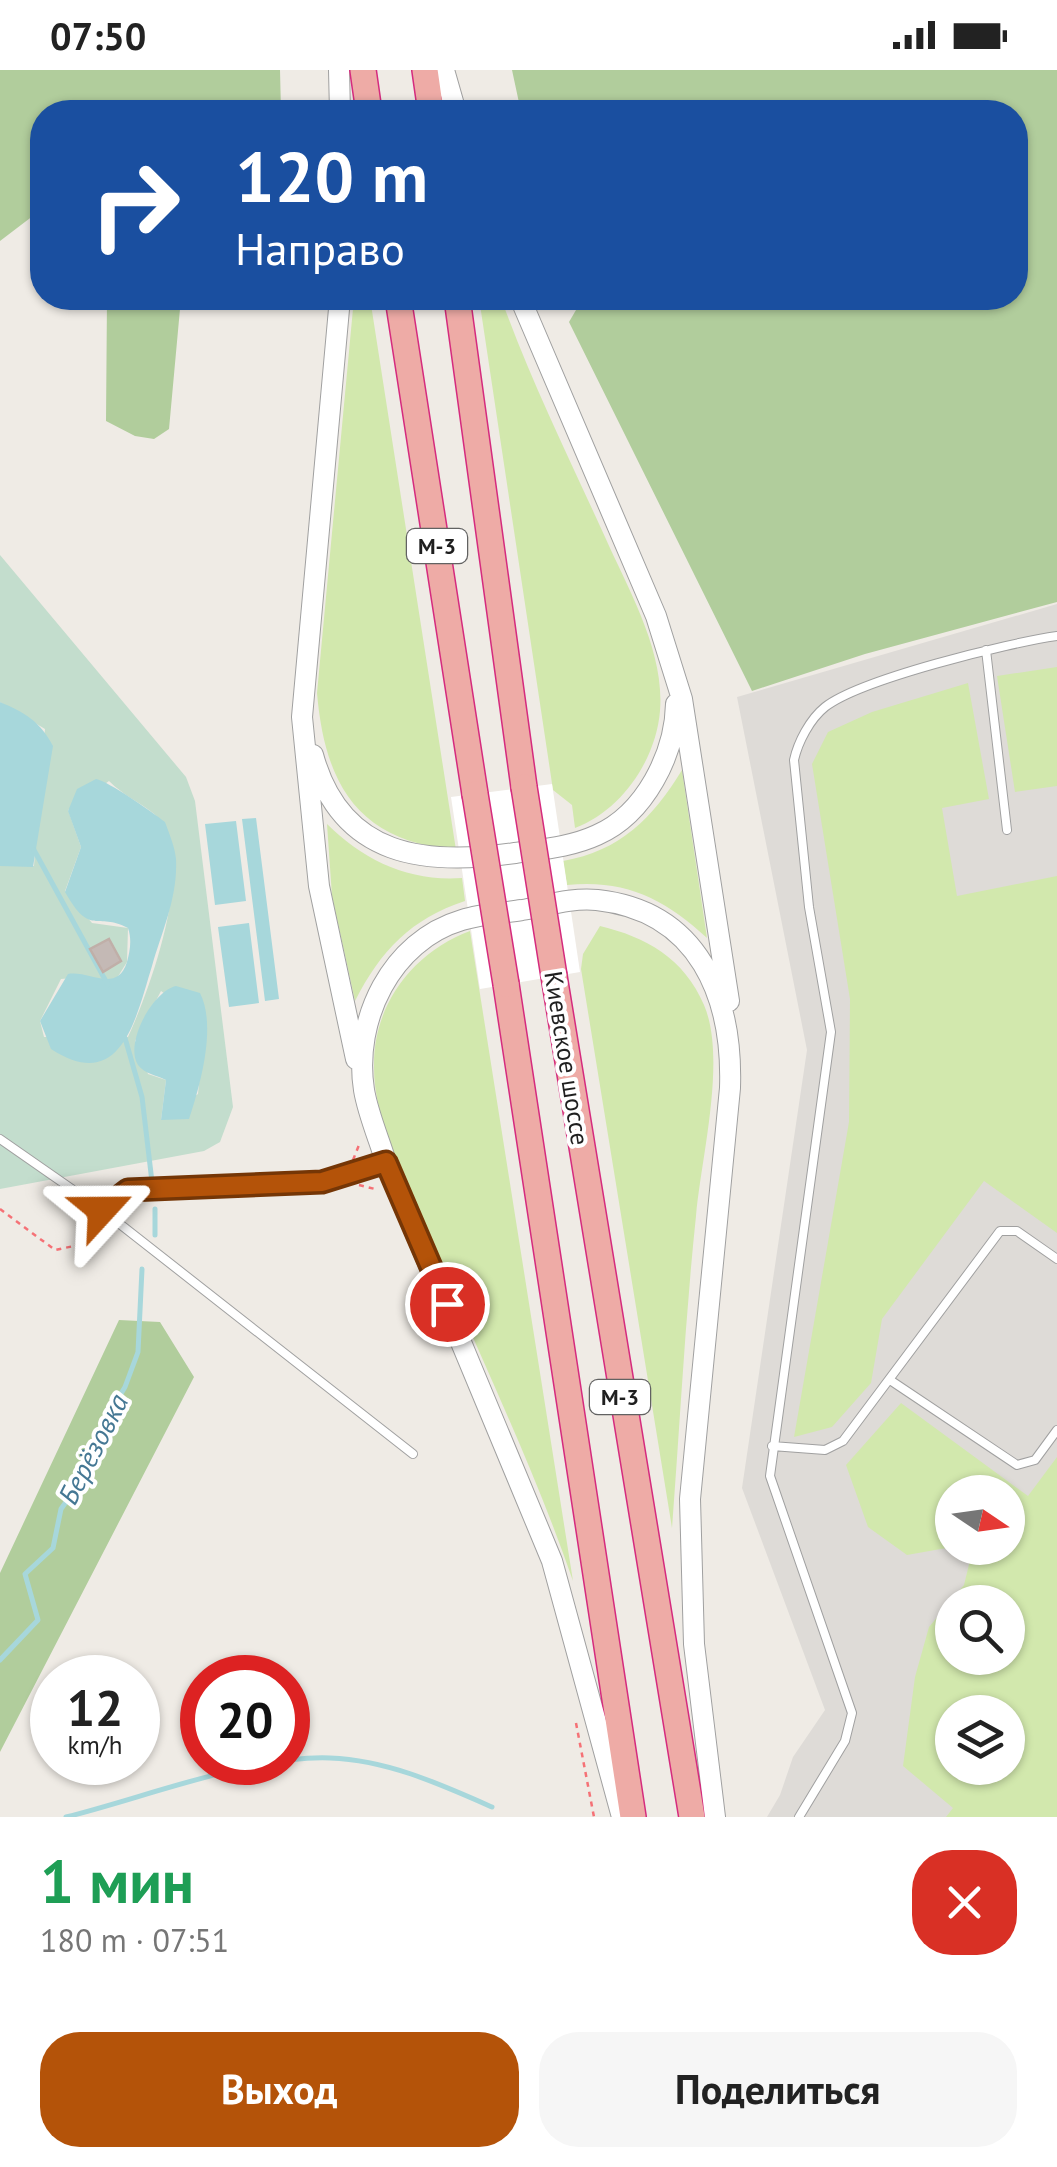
<!DOCTYPE html>
<html lang="ru">
<meta charset="utf-8">
<style>
:root{--surface:#fff;--page:#f6f6f6;--text:#222;--muted:#767676;--accent:#b45309}
body{margin:0;font-family:"PT Sans",sans-serif;background:var(--page);color:var(--text);height:100vh;display:flex;flex-direction:column;font-size:38px;white-space:nowrap}
*{box-sizing:border-box;margin:0}
p{font-size:32px;color:var(--muted)}
.icon{flex:none;width:55px;height:55px;fill:none;stroke:currentColor;stroke-width:2;stroke-linecap:round;stroke-linejoin:round}
.map{position:relative;height:1747px;overflow:hidden}
.side{display:flex;flex-direction:column;background:var(--surface);flex:1}
.side>*{flex:none}
.banner{position:absolute;left:30px;top:30px;width:998px;height:210px;border-radius:40px;box-shadow:0 2px 8px #0004;background:#1a4fa0;color:#fff;overflow:hidden}
.needle{width:65px;rotate:103deg}
.buttons{position:absolute;left:935px;top:1405px;display:grid;gap:20px}
.buttons a{display:grid;place-items:center;width:90px;height:90px;border-radius:50%;background:var(--surface);box-shadow:0 2px 8px #0004;font-size:50px}
.speed{position:absolute;left:30px;top:1585px;display:flex;gap:20px;font-size:50px;font-weight:700;text-align:center}
.speed>*{display:grid;place-content:center;width:130px;height:130px;border-radius:50%;background:var(--surface);box-shadow:0 2px 8px #0004;line-height:1}
.speed small{font-size:25px;font-weight:400}
.speed .limit{border:15px solid #d22;background:#fff;color:#111}
.pin{position:absolute;display:grid;place-items:center;width:85px;height:85px;color:#fff;margin:-42px;border:5px solid #fff;border-radius:50%;box-shadow:0 2px 10px #0007}
.me{position:absolute;width:110px;margin:-55px;rotate:66deg;stroke-linejoin:round;filter:drop-shadow(0 0 8px #0008)}
.turn{display:flex;align-items:center;gap:35px;height:210px;padding:0 40px;font-size:45px}
.turn .icon{width:130px;height:130px;stroke-width:2.5}
.turn b{display:block;font-size:70px;line-height:85px}
.round{display:grid;place-items:center;flex:none;width:105px;height:105px;border-radius:40px;background:var(--page)}
.summary{display:flex;align-items:center;justify-content:space-between;height:170px;padding:0 40px}
h1{font-size:60px;font-weight:700;line-height:75px;color:#1e9e55}
.cta{display:flex;gap:20px;margin-top:auto;padding:20px 40px}
.cta a{flex:1;height:115px;border-radius:40px;background:var(--accent);color:#fff;font-size:40px;font-weight:700;line-height:115px;text-align:center}
.cta a+a{background:var(--page);color:var(--text)}
.status{display:flex;justify-content:space-between;align-items:center;height:70px;padding:0 50px;background:var(--surface);direction:ltr}
.status svg{height:28px;fill:currentColor}
.map>svg:first-child{display:block}
</style>
<div class="status"><b>07:50</b><svg viewBox="0 0 49 12"><path d="M0 12V9h3v3zM5 12V6h3v6zM10 12V3h3v9zM15 12V0h3v12zM26 1h20v11H26zM47 4h2v5h-2z"/></svg></div>
<div class="map">
<svg width="1057" height="1747" viewBox="0 0 1057 1747">
<rect width="100%" height="100%" fill="#efebe5"/>
<!-- airport -->
<path fill="#dedbd7" fill-rule="evenodd" d="M1057,534V1747H767L780,1725L793,1687L825,1640L742,1418L807,980L737,627ZM952,1422H1008V1478H952ZM952,1532H1008V1588H952ZM952,1642H1008V1698H952Z"/>
<!-- grass -->
<path fill="#d2e8ad" fill-rule="evenodd" d="M354,228H370L456,780C358,771 325,715 317,623Z
M479,228H501C530,309 569,388 605,467C628,519 665,581 660,641C656,690 621,741 575,758L572,735L553,720Z
M1057,597V716L1015,722L997,606Z
M968,613L989,729L942,738L957,826L1057,806V1163L984,1111L882,1249L871,1313L832,1357L794,1367L849,1052L850,929L812,694L828,662L872,642Z
M682,700L707,868C665,829 625,809 567,815L563,791C620,781 653,748 682,700Z
M327,754C363,790 409,812 462,808L465,831C411,849 381,880 355,931L332,826Z
M600,856C646,867 684,888 704,935C727,989 701,1088 696,1146C685,1250 680,1354 672,1458L581,899L583,884Z
M470,861L573,1511C531,1389 473,1273 424,1153C403,1103 373,1049 374,994C374,933 414,882 470,861Z
M901,1333L1028,1426L1057,1387V1747H946L953,1738L903,1696L915,1607L929,1557L964,1515L973,1478H1008V1422H952V1477L907,1485L868,1457L846,1395ZM952,1532H1008V1588H952ZM952,1642H1008V1698H952Z"/>
<!-- forest -->
<path fill="#b1cd9c" d="M0,0H280L281,42H42V139L0,171Z
M512,0H1057V532L865,584L752,621L569,252L583,228H1015V42H521Z
M107,228H181L169,359L154,369L135,366L106,351Z
M119,1250L160,1252L194,1307L0,1682V1503Z"/>
<!-- wetland -->
<path fill="#c3ddcd" fill-rule="evenodd" d="M0,485L186,707L195,731L233,1037L220,1072L204,1081L0,1119V796H34L45,659L0,632ZM109,711C123,725 139,732 153,743C202,781 149,921 128,967H44L40,951L61,909C81,906 99,913 117,908L127,892L128,858L92,853L65,821L81,777L68,740ZM161,921L205,952L198,1024L161,1050L166,1010L148,1004L135,971Z"/>
<!-- water -->
<path fill="#a7d7db" d="M0,632C24,642 41,652 53,676L33,797L0,796Z
M96,709C108,711 152,742 165,752C169,763 175,777 176,789C178,827 162,861 152,896C136,947 122,1025 51,979L40,951L68,904C89,900 117,924 127,892C130,881 132,870 128,858C96,841 91,868 65,822L81,777L68,741L77,719Z
M256,748L279,929L265,931L242,749Z
M236,751L246,831L215,835L205,754Z
M249,853L259,933L229,937L218,857Z
M176,916L200,923C217,956 200,1016 189,1049L161,1050L166,1010C156,1005 145,1004 138,995C124,973 153,921 176,916Z"/>
<!-- pier -->
<path fill="#fff" d="M552,714L580,902L480,919L451,727Z"/>
<g fill="none" stroke-linecap="round" stroke-linejoin="round">
<!-- stream -->
<path stroke="#a7d7db" stroke-width="5" d="M34,780L108,915
M125,968L142,1027L152,1112
M155,1139V1165
M0,1590L38,1550L25,1504L53,1478L61,1439L78,1415L101,1357L125,1317L138,1282L142,1199
M66,1747C143,1728 252,1685 330,1688C387,1690 440,1714 492,1737"/>
</g>
<!-- building -->
<path fill="#c4b9b5" stroke="#c0afa8" stroke-width="2.5" d="M109,869L121,891L103,902L90,879Z"/>
<g fill="none" stroke-linecap="round" stroke-linejoin="round">
<!-- service casing -->
<g stroke="#a0a0a0" stroke-width="10">
<path id="service" d="M986,580L1007,760
M0,1069L102,1140L128,1120L322,1112L384,1093
M102,1140L413,1384
M890,1310L1017,1395L1035,1390L1057,1360
M772,1376L825,1380L843,1371L1000,1161H1017L1057,1189
M799,1747L845,1671L852,1643L770,1406L831,962L809,837L794,690C798,672 810,649 825,637C861,609 1008,573 1057,566"/>
</g>
<!-- tertiary casing -->
<g stroke="#a0a0a0" stroke-width="22">
<path id="tertiary" d="M339,0L340,42
M444,0L456,42
M340,228L302,647L319,816L356,989
M520,228L656,546L682,629L729,931
M313,685C341,788 426,796 515,783C543,779 571,777 597,765C645,744 675,684 676,634
M622,1747L552,1491L386,1092C379,1069 368,1044 364,1020C353,950 391,871 462,850C481,844 502,843 522,840C545,836 573,827 597,830C699,841 733,927 730,1018L690,1429L694,1574L715,1747"/>
</g>
<!-- trunk casing -->
<g stroke="#d52b7e" stroke-width="28">
<path id="trunk" d="M363,0L369,42
M425,0L431,42
M398,228L475,724
M457,228L524,717
M554,906L692,1747
M506,914L633,1747"/>
</g>
<!-- path -->
<path stroke="#f57176" stroke-width="2.5" stroke-dasharray="5 5" stroke-linecap="butt" d="M353,1090L359,1075
M359,1115L375,1119
M0,1139L55,1180L93,1172L99,1151
M576,1653L594,1747"/>
<!-- service -->
<use href="#service" stroke="#fff" stroke-width="8"/>
<!-- tertiary -->
<use href="#tertiary" stroke="#fff" stroke-width="20"/>
<!-- trunk -->
<use href="#trunk" stroke="#eeaba6" stroke-width="25"/>
<!-- trunk-bridge casing -->
<g stroke="#d52b7e" stroke-width="28" stroke-linecap="butt">
<path id="trunk-bridge" d="M524,717L554,906
M475,724L506,914"/>
</g>
<!-- trunk-bridge -->
<use href="#trunk-bridge" stroke="#eeaba6" stroke-width="25"/>
</g>
<g fill="none" stroke-linecap="round" stroke-linejoin="round">
<!-- route casing -->
<g stroke="#753606" stroke-width="25">
<path id="route" d="M102,1140L128,1120L322,1112L386,1092L447,1234"/>
</g>
<!-- route -->
<use href="#route" stroke="#b45309" stroke-width="18"/>
</g>
<g text-anchor="middle" stroke-width="8" stroke-linejoin="round" paint-order="stroke">
<!-- shield labels -->
<g fill="#fff" stroke="#626262" stroke-width="2.5">
<rect x="407" y="459" width="60" height="34" rx="8"/>
<rect x="590" y="1310" width="60" height="34" rx="8"/>
</g>
<g font-size="22" font-weight="bold" fill="#1f1f1f">
<text x="437" y="484">М-3</text>
<text x="620" y="1335">М-3</text>
</g>
<!-- street labels -->
<g font-size="25" fill="#1f1f1f" stroke="#fff">
<text transform="translate(567 988) rotate(81)" y="9">Киевское шоссе</text>
</g>
<!-- water labels -->
<g font-size="28" font-style="italic" fill="#457894" stroke="#fff">
<text transform="translate(93 1379) rotate(-63)" y="10">Берёзовка</text>
</g>
</g>
</svg>
<div class="buttons">
<a><svg class="needle" viewBox="-14 -14 28 28"><path d="M0-13l5 13h-10z" fill="#e53935"/><path d="M0 13l5-13h-10z" fill="#767676"/></svg></a>
<a><svg class="icon" aria-label="search" viewBox="0 0 24 24"><circle cx="10" cy="10" r="6"/><path d="M15 15l6 6"/></svg></a>
<a><svg class="icon" aria-label="layers" viewBox="0 0 24 24"><path d="M12 4l9 5-9 5-9-5zM3 14l9 5 9-5"/></svg></a>
</div>
<div class="speed"><div>12<small>km/h</small></div><div class="limit">20</div></div>
<div class="pin" style="left:447px;top:1234px;background:#d93025"><svg class="icon" aria-label="arrive" viewBox="0 0 24 24"><path d="M6 21V4h12l-3 4 3 4H6"/></svg></div>
<svg class="me" style="left:102px;top:1140px" viewBox="-20 -20 40 40"><path d="M0-17L14 15 0 8-14 15z" fill="#b45309" stroke="#fff" stroke-width="4"/></svg>
<div class="banner">
<div class="turn"><svg class="icon" aria-label="right" viewBox="0 0 24 24"><path d="M7 20v-9h11M14 6l5 5-5 5"/></svg><div><b>120 m</b>Направо</div></div>
</div>
</div>
<section class="side">
<div class="summary"><div><h1>1 мин</h1><p>180 m · 07:51</p></div><a class="round" style="background:#d93025;color:#fff"><svg class="icon" aria-label="close" viewBox="0 0 24 24"><path d="M6 6l12 12M18 6L6 18"/></svg></a></div>
<div class="cta"><a>Выход</a><a>Поделиться</a></div>
</section>
